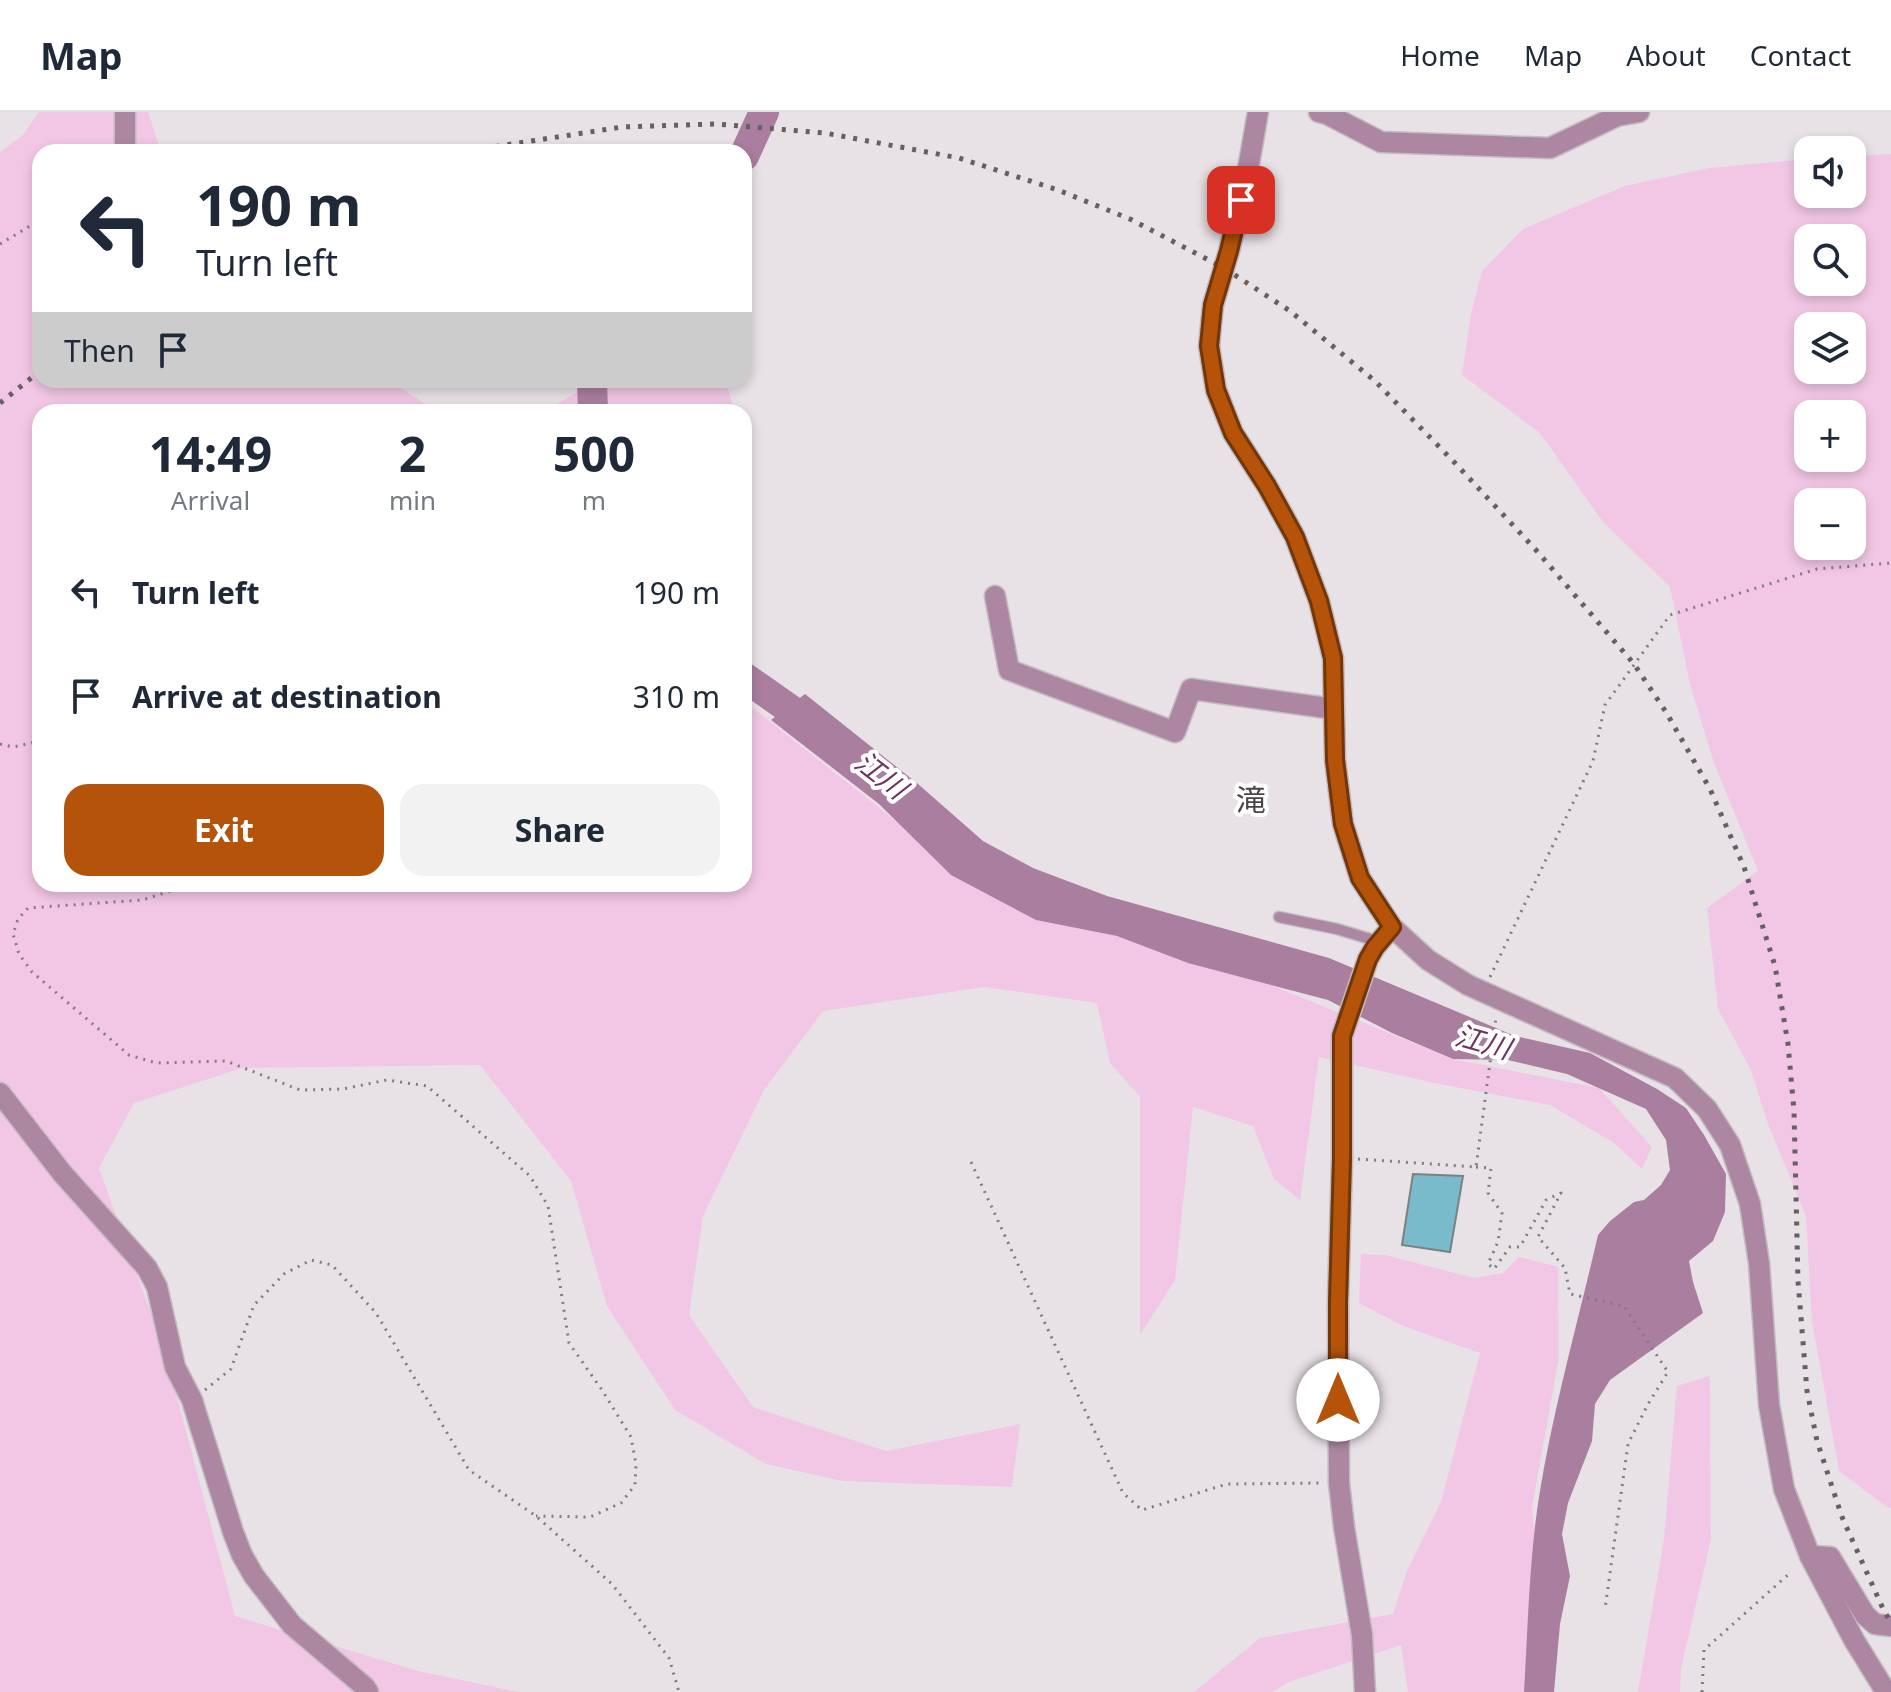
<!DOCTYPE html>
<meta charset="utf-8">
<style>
:root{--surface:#fff;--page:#f2f2f3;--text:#1f2937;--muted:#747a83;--line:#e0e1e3;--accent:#b45309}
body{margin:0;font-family:"Noto Sans","Noto Sans JP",sans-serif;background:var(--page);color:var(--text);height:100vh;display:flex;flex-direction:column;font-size:30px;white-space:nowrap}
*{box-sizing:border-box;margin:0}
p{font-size:26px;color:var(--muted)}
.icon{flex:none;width:44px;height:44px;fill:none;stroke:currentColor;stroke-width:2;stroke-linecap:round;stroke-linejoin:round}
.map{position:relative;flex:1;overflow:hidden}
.details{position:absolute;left:32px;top:292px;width:720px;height:488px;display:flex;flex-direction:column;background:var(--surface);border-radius:24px;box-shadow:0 4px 12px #0003}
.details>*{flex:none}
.top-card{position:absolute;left:32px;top:32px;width:720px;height:244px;border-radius:24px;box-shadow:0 4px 12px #0003;background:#fff;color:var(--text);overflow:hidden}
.buttons{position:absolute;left:1794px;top:24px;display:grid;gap:16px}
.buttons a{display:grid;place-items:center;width:72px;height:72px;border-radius:16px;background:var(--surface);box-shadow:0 4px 12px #0003;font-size:40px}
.pin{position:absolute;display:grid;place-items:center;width:68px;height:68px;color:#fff;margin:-34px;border-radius:16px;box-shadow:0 4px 12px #0006}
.me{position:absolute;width:88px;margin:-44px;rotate:0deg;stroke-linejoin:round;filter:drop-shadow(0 0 6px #0008)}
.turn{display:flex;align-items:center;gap:28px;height:168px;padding:0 32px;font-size:36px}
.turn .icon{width:104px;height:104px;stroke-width:2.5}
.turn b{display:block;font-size:56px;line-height:68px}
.then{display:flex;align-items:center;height:76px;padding:0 32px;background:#0003;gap:16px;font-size:30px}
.eta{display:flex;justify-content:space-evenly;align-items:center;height:136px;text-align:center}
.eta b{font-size:48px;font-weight:700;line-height:56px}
.action{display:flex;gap:16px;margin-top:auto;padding:16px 32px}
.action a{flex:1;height:92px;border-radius:24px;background:var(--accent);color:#fff;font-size:32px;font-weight:700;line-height:92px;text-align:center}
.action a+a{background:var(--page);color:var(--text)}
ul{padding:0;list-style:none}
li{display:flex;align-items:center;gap:24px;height:104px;padding:0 32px}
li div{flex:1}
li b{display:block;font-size:30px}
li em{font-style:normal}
header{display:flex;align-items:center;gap:48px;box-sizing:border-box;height:112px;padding:0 40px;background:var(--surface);border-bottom:2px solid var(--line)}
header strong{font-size:38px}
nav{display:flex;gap:44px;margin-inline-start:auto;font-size:28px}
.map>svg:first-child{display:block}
</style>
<header>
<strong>Map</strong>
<nav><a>Home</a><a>Map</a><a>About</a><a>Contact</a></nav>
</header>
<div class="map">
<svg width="1891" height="1580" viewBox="0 0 1891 1580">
<rect width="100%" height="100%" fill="#e8e1e6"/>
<!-- green -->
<path fill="#f2c7e5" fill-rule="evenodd" d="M39,0H148L161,40H40V268H388L438,300H40V772H744V589L896,709L1036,808L1117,824L1273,874L1453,947L1599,976L1652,1035L1642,1057L1614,1031L1550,993L1434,971L1319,945L1300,1088L1274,1067L1253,1014L1193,995L1175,1168L1140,1223V985L1110,951L1097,891L984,875L823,899L764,978L703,1104L689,1203L753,1295L886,1339L1020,1312L1012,1375L843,1369L766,1352L675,1298L607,1194L571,1069L480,953L242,956L134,991L99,1056L165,1240L235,1504L418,1559L518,1580H0V40L23,23Z
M1891,42V1396L1887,1395L1839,1359L1812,1209L1806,1104L1768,1012L1751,958L1718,897L1707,796L1758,759L1713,648L1690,572L1670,475L1603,410L1540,321L1462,263L1471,202L1482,159L1523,117L1625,74L1709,56L1808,47V82H1852V44ZM1852,126V170H1808V126ZM1852,214V258H1808V214ZM1852,302V346H1808V302ZM1852,390V434H1808V390Z
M599,268H725L735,300H543Z
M1361,1142L1385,1143L1474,1166L1503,1161L1519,1145L1558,1155L1559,1245L1532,1395L1545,1524L1535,1580H1408L1401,1533L1289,1570L1272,1580H1194L1260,1526L1393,1502L1407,1459L1441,1390L1480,1241L1403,1214L1359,1191Z
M1710,1264L1711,1427L1681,1557L1680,1580H1638L1664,1427L1677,1274Z"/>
<!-- water -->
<path fill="#aa7e9e" d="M805,582L918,672L983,729L1033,756L1107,784L1329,846L1515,924L1590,941L1657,977L1686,996L1704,1023L1726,1062L1725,1100L1713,1129L1689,1149L1693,1170L1703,1201L1610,1268L1595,1292L1592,1329L1568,1391L1562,1422L1570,1464L1560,1512L1554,1580H1524C1528,1515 1529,1449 1539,1385C1553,1297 1578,1210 1598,1123L1610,1109L1634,1090L1644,1088L1661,1073L1670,1058L1666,1028L1646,997L1567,962L1508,948L1453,947L1392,921L1328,888L1188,851L1117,824L1036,808L951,763L879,692L771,608Z"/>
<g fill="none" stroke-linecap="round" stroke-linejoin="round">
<!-- river -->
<path stroke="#aa7e9e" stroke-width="30" d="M744,44L764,0
M592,268L593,300
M744,565L821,619"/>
</g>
<!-- building -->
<path fill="#7abbcb" stroke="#7a8284" stroke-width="2" d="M1413,1062L1463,1064L1450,1140L1402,1133Z"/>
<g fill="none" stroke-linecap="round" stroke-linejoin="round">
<!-- service casing -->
<g stroke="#c2bcc0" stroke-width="13">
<path id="service" d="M1279,805L1337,817L1380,830"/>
</g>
<!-- minor casing -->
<g stroke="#c2bcc0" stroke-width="23">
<path id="minor" d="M125,0V32
M1319,0L1327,2L1381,30L1550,36L1617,4L1639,0
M995,484L1009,558L1175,620L1191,577L1334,597
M0,981L62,1061L147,1156L157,1175L175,1255L192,1288L233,1420L242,1443L254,1464L292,1513L365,1575L368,1580
M1810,1444L1830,1445L1865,1503L1875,1512L1891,1514
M1365,1580L1362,1523L1344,1415L1339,1371L1338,1190L1342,1047V924L1368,847L1375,835L1392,815"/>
</g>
<!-- tertiary casing -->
<g stroke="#c2bcc0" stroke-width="23">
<path id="tertiary" d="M1258,0L1247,63L1229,139L1213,193L1209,234L1216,278L1233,321L1267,374L1295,425L1319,489L1333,546L1335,648L1343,712L1360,766L1392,815L1428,848L1468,873L1675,966L1707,997L1730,1033L1750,1092L1759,1151L1769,1293L1784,1377L1810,1444L1854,1528L1886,1580"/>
</g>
<!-- path -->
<path stroke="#817c7f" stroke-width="3" stroke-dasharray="2 6" stroke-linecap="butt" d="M0,132L40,108
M0,632L13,635L40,629
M193,772L142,788L28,796L18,807L13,822L19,842L32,860L129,943L156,951L226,949L300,978L343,977L387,968L427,974L530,1064L548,1094L569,1231L602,1278L631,1325L636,1352L635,1373L621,1391L590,1405L536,1404
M1490,865L1593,649L1605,593L1670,503L1817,457L1891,451
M1358,1047L1476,1055L1496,906
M971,1050L1123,1381L1142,1398L1227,1372L1321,1371
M1476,1055L1491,1056L1488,1081L1502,1101L1498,1130L1488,1152L1494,1157L1510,1135H1520L1546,1088L1561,1081L1538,1125L1565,1156L1570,1182L1624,1194L1668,1260L1648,1292L1628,1332L1605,1497
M205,1278L231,1257L254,1193L284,1162L311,1148L332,1153L376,1201L469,1358L536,1404L612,1472L669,1546L679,1580
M1702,1580L1704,1538L1790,1461"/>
<!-- service -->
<use href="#service" stroke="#ad87a2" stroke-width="10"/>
<!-- minor -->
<use href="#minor" stroke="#ad87a2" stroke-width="20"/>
<!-- tertiary -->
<use href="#tertiary" stroke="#ad87a2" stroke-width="20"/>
<!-- rail -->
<path stroke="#656163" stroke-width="5" stroke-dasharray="4 8" stroke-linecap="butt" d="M460,40L622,15L717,12L825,21L959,46L1058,78L1130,107L1224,156L1290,199L1375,269L1455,351L1536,438L1634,552L1666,600L1710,677L1744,755L1775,854L1788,932L1794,999L1798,1169L1807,1279L1817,1329L1842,1405L1884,1499L1891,1511
M0,291L40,259"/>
</g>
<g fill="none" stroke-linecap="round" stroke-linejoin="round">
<!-- route casing -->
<g stroke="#753606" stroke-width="20">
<path id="route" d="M1241,88L1229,139L1213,193L1209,234L1216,278L1233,321L1267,374L1295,425L1319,489L1333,546L1335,648L1343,712L1360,766L1392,815L1375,835L1368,847L1342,924V1047L1338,1190V1288"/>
</g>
<!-- route -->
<use href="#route" stroke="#b45309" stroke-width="14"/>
</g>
<g text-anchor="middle" stroke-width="8" stroke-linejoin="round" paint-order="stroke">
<!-- water labels -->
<g font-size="28" font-style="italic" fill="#6d3460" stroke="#fff">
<text transform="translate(881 663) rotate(38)" y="10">江川</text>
<text transform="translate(1483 930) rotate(16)" y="10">江川</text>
</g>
<!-- quarter labels -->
<g font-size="30" fill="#4a4448" stroke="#fff">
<text x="1251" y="699">滝</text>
</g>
</g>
</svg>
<div class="buttons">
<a><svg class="icon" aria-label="sound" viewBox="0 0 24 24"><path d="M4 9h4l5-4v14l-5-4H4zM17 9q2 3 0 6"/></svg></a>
<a><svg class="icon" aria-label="search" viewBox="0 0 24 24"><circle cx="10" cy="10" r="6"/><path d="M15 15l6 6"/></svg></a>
<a><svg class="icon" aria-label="layers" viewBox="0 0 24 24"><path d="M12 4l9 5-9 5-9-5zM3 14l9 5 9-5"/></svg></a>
<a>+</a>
<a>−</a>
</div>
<div class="pin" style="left:1241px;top:88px;background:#d93025"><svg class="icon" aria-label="arrive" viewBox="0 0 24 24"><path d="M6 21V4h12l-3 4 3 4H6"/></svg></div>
<svg class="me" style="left:1338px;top:1288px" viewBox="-20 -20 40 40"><circle r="19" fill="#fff"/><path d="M0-13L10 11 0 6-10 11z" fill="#b45309"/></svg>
<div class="top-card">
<div class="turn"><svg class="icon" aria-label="left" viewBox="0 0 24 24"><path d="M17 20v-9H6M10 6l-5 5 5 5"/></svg><div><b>190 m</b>Turn left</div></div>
<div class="then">Then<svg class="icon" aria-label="arrive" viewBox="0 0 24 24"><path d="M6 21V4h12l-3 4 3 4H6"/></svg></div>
</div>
<section class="details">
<div class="eta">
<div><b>14:49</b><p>Arrival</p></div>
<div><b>2</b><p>min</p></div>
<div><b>500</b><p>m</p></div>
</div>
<ul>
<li><svg class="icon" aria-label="left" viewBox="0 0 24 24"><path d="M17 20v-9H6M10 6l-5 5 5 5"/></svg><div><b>Turn left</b></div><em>190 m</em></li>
<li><svg class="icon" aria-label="arrive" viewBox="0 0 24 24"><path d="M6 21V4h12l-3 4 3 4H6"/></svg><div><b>Arrive at destination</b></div><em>310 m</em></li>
</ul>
<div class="action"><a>Exit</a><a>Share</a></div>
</section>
</div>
